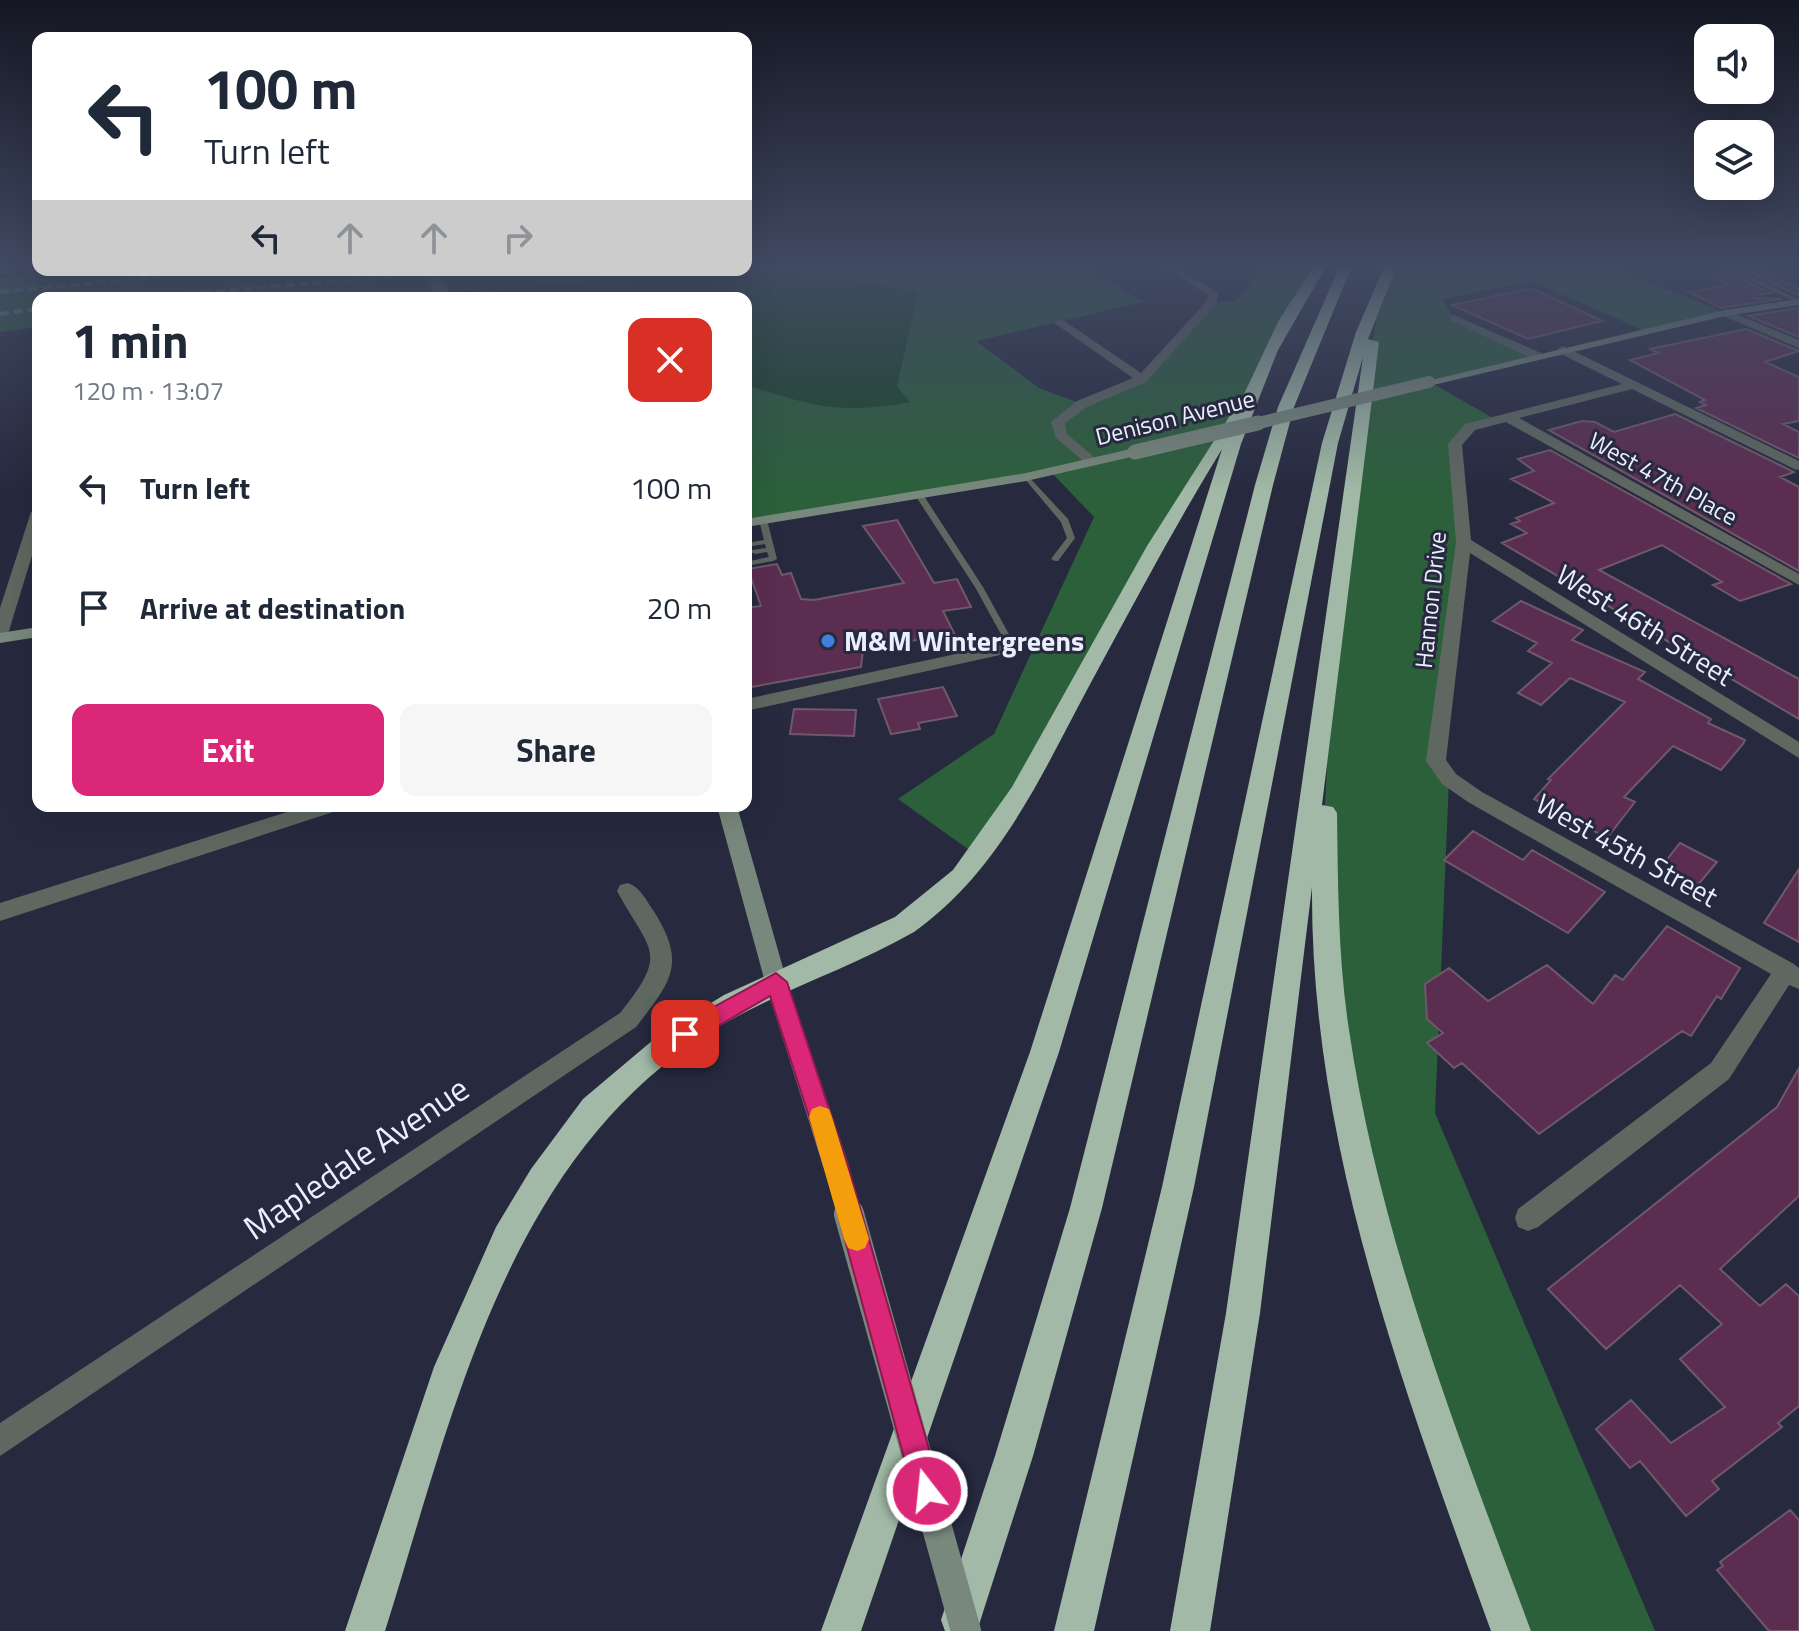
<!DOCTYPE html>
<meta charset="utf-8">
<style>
:root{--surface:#fff;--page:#f6f6f7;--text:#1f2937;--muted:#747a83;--accent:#db2777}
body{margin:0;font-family:"Titillium Web",sans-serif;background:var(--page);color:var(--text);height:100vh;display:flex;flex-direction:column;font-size:30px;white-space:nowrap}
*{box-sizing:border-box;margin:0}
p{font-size:26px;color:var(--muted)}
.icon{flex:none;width:44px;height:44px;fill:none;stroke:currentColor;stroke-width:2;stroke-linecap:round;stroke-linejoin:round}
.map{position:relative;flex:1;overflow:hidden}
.details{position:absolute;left:32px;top:292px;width:720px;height:520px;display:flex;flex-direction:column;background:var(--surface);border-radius:16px;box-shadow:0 8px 32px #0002}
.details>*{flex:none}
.guide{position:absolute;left:32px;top:32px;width:720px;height:244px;border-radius:16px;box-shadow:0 8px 32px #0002;background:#fff;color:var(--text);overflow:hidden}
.tools{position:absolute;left:1694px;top:24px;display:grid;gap:16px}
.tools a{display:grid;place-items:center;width:80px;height:80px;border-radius:16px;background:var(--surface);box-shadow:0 8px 32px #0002;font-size:40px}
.pin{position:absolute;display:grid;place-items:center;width:68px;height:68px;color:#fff;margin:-34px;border-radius:16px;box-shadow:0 4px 12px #0006}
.me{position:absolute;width:88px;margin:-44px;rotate:344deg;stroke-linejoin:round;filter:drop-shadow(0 0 6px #0008)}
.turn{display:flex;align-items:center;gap:28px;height:168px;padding:0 40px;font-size:36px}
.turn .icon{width:104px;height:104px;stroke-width:2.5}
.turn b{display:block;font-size:56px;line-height:68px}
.lanes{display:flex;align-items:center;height:76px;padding:0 40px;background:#0003;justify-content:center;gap:40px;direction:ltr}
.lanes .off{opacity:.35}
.round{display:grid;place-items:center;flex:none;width:84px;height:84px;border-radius:16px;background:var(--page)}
.head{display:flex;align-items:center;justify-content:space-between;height:136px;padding:0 40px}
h1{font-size:48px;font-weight:700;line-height:60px}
.action{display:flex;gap:16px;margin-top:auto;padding:16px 40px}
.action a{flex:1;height:92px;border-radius:16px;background:var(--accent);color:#fff;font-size:32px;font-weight:700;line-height:92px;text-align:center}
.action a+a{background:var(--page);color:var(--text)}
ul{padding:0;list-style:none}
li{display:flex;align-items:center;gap:24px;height:120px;padding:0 40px}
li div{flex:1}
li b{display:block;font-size:30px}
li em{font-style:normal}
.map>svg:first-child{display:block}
</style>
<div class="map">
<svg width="1799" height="1631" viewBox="0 0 1799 1631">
<rect width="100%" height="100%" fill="#272a3f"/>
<!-- green -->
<path fill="#1a4727" d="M1078,263L1143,302L976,341L1039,389L746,502V298H481L475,289L664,270Z"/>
<!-- forest -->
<path fill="#2c603b" d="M746,263H1078L1143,302L976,341L1039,388L1082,404L1142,379L1211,303L1235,301L1266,263H1322L1296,299L1250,395L979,857L898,799L994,734L1094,517L1051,472L755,521L746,507V385C813,406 839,415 910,402L897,386L918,293L874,283L742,270H746Z
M1397,263H1604L1725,313L1645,331L1532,281L1442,299L1454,318L1537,356L1430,382L1495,419L1461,435L1464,542L1436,761L1449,779L1435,1113L1655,1631H1511L1383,1264L1322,870L1332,657L1354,463L1382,284Z
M85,270H733L365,298H38V327L0,332V278Z"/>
<!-- building -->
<path fill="#5b2d51" stroke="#6f5969" stroke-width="2" d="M1761,270L1799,289V296L1748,271Z
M1730,273L1763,290L1753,292V298L1782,299L1721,308L1689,292L1730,285L1711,276Z
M1529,289L1536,290L1602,321L1528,339L1452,305Z
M1799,308V337L1748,316Z
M1746,329L1799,351L1765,362L1799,377V421L1783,424L1799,432V458L1696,408L1706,405L1700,402L1705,400L1630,360L1658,353L1650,349Z
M1675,414L1794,472L1780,477L1799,487V571L1549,430L1582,421L1595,422L1614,432Z
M1550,450L1791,584L1740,601L1713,585L1722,582L1662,545L1599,570L1799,679V719L1502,543L1527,533L1511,524L1520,521L1516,518L1554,503L1511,479L1534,471L1518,459Z
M897,520L934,583L957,579L971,607L943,611L954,633L863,650L861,667L746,688V608L761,606L748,569L777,564L782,575L791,573L801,599L814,600L904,583L863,526Z
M1521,601L1583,630L1572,640L1645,672L1638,679L1711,719L1708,723L1745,740L1743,744L1721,770L1673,746L1624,797L1635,802L1607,838L1534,799L1551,780L1548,779L1625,702L1570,678L1541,705L1518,693L1552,663L1528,651L1537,643L1493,621Z
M943,687L957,716L918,723L920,729L891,734L878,699Z
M794,709L856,710L854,736L790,734Z
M1473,831L1523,860L1532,850L1605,892L1568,933L1444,860Z
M1680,843L1717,862L1697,886L1672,873L1675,868L1665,862Z
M1799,869V942L1764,923Z
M1667,926L1740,968L1721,999L1717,996L1691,1036L1682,1031L1539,1134L1462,1063L1454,1068L1427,1043L1443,1033L1427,1019L1425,984L1449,968L1488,1001L1547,965L1593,1004L1615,975L1623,980Z
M1799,1068V1196L1720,1269L1760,1306L1786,1284L1799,1296V1406L1778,1423L1782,1427L1712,1481L1719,1489L1686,1516L1640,1461L1630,1468L1596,1429L1631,1400L1671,1443L1725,1407L1680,1359L1722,1324L1680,1285L1606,1349L1548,1289L1777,1107Z
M1790,1510L1799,1520V1631H1769L1717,1570L1723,1566L1720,1562Z"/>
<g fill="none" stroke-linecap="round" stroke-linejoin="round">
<!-- path -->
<path stroke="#6f7285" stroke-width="3" stroke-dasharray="1 4" stroke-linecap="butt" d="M462,295C526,287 601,266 661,298
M308,298L319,270"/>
<!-- lane -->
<path fill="#5e6760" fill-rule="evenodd" d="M1726,264L1799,300V303L1777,293L1755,296V294L1772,291L1724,267L1723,266Z
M38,267V270H40L0,274V270Z
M1024,476H1028L1068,519L1075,538L1058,561H1055L1051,559L1067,538L1061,522L1024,478Z
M916,493H922L983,587L1016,647L1015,649H1009L1008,647L975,587L915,495Z
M760,518H766L767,520L777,559L773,561L746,566V562L769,557L767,552L755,554L751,552L752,550L766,548L765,544L746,547V543L764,540L759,520Z"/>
<!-- street -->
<path fill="#5e6760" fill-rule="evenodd" d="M1158,263H1170L1218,292L1217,303L1146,382L1087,407L1065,423L1067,434L1101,463L1089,466L1056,438L1051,422L1077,401L1133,378L1053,322L1063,320L1141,373L1206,302L1208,295Z
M1721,311H1729L1799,340V348L1721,315Z
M1454,315L1541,353L1543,356L1533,359L1450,320V316Z
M1563,346L1799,461V470L1794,469L1632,389L1519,418L1799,574V585L1506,422L1475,430L1462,445L1471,540L1799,742V758L1470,553L1446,760L1456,774L1482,792L1794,964L1799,968V989L1789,985L1729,1079L1538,1227L1528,1231L1518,1227L1515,1218L1518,1209L1711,1063L1771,974L1468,802L1442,784L1426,761L1456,542L1448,444L1465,424L1622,384L1559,353L1557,350Z
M38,508V536L8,634L0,639V608L31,512Z
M1012,642L1021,647L1018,651L746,711V699Z
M306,806H339L336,811L0,921V903Z
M628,883C640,887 646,900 653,910C687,963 672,981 636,1027L0,1456V1423L620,1013C670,951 650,952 617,891L620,885Z"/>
<!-- secondary -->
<path fill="#79887c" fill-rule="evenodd" d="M1799,299V305L1725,316L1429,386L1423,382L1725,310Z
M1135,448L1142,452L1140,455L1026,481L746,527V519L1026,473Z
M38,627V637L0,643V633Z
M717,806H737L787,982L849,1166L845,1175L836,1178L827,1175L823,1166L765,982Z"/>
<!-- highway -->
<path fill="#a1b9a6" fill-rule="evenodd" d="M1316,263H1328L1278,350L1241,444L1059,1052L861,1631H821L1030,1052L1222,449C1174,527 1132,607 1088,688C1040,778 999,871 914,932C842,973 761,996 693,1043C502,1175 451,1422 385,1631H345L434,1367L496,1227L531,1169L583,1099L659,1035L724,995L895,917L953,870L1012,787L1147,546L1245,392L1279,320Z
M1341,263H1353L1294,407L1273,485L1102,1208L1033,1456L977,1631H945L941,1620L995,1456L1070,1208L1255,485L1278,407Z
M1386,263H1398L1368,339L1379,342L1322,805L1333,807L1337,813C1338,886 1338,958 1349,1030C1380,1239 1458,1435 1531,1631H1491C1405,1392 1310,1145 1312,887L1260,1313L1210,1631H1170L1226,1313L1363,357L1338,443L1194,1187L1094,1631H1054L1162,1187L1322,443L1356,332Z"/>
<!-- rail -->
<path stroke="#7f8294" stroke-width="4" stroke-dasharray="9 5" stroke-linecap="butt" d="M0,292L227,270
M132,298L475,270
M0,314L38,309"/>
<!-- secondary-bridge-far3 -->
<path stroke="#79887c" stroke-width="12" d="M427,270L445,298
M1250,425L1429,382"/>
<!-- secondary-bridge-far2 -->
<path stroke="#79887c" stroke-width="15" d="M1135,452L1258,423"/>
<!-- secondary-bridge-far1 -->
<path stroke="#79887c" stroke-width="24" d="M836,1166L850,1216"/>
<!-- secondary-bridge -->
<path stroke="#79887c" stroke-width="30" d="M849,1214L966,1631"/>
</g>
<!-- sky -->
<linearGradient id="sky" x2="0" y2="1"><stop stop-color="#151723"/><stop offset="0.54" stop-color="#414a63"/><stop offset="1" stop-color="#414a63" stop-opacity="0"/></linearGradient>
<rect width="1799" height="491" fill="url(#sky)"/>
<!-- route -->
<path fill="#db2777" stroke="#8e194d" stroke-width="2" d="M776,973L787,982L848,1166L941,1491L937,1501L927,1505L917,1501L913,1491L825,1166L770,996L692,1041H677L674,1034L677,1027Z"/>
<!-- slow -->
<path fill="#f59e0b" d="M820,1106L829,1109L832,1117L869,1239L865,1248L857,1251L848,1248L844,1239L809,1117L812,1109Z"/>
<!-- markers -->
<circle fill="#3f7fe0" stroke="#272a3f" stroke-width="3" cx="828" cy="641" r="8"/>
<g text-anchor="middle" stroke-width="6" stroke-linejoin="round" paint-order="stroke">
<!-- far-street labels -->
<g font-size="24" fill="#ebeefc" stroke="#272a3f">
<text transform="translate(1175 418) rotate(-14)" y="8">Denison Avenue</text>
<text transform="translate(1663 479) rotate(29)" y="8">West 47th Place</text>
<text transform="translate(1431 600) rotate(-84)" y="8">Hannon Drive</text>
</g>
<!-- street labels -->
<g font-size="28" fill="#ebeefc" stroke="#272a3f">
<text transform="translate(1645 625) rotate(32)" y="10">West 46th Street</text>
<text transform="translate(1627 850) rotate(29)" y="10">West 45th Street</text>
</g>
<!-- poi labels -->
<g font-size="28" font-weight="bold" fill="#ebeefc" stroke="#272a3f" text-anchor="start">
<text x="844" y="651">M&amp;M Wintergreens</text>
</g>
<!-- near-street labels -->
<g font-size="34" fill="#ebeefc" stroke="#272a3f">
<text transform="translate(356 1158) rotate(-34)" y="12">Mapledale Avenue</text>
</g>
</g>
</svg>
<div class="tools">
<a><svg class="icon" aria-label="sound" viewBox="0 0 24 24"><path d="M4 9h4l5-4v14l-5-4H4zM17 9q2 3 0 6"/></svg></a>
<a><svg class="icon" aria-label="layers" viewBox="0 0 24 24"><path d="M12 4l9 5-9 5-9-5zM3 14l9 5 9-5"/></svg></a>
</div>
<div class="pin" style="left:685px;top:1034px;background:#d93025"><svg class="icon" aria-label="arrive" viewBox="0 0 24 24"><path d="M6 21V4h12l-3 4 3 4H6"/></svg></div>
<svg class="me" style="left:927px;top:1491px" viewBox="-20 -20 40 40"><circle r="17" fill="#db2777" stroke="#fff" stroke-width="3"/><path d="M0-11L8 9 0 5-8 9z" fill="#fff"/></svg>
<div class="guide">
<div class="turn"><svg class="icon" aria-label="left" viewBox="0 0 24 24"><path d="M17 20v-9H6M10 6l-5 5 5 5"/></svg><div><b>100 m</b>Turn left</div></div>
<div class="lanes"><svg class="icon" aria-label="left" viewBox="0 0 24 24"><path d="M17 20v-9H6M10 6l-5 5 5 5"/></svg><svg class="icon off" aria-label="ahead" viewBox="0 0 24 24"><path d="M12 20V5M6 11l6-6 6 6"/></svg><svg class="icon off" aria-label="ahead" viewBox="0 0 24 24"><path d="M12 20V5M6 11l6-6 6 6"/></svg><svg class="icon off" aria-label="right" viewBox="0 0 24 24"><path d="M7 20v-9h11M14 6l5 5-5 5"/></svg></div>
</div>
<section class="details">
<div class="head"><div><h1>1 min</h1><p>120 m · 13:07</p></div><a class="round" style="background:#d93025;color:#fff"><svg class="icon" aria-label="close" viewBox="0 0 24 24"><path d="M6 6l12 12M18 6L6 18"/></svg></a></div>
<ul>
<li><svg class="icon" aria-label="left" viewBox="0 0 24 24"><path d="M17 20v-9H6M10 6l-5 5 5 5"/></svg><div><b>Turn left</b></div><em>100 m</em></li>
<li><svg class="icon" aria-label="arrive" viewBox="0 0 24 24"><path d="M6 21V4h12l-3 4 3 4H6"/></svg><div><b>Arrive at destination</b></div><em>20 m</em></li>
</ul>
<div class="action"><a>Exit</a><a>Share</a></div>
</section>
</div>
